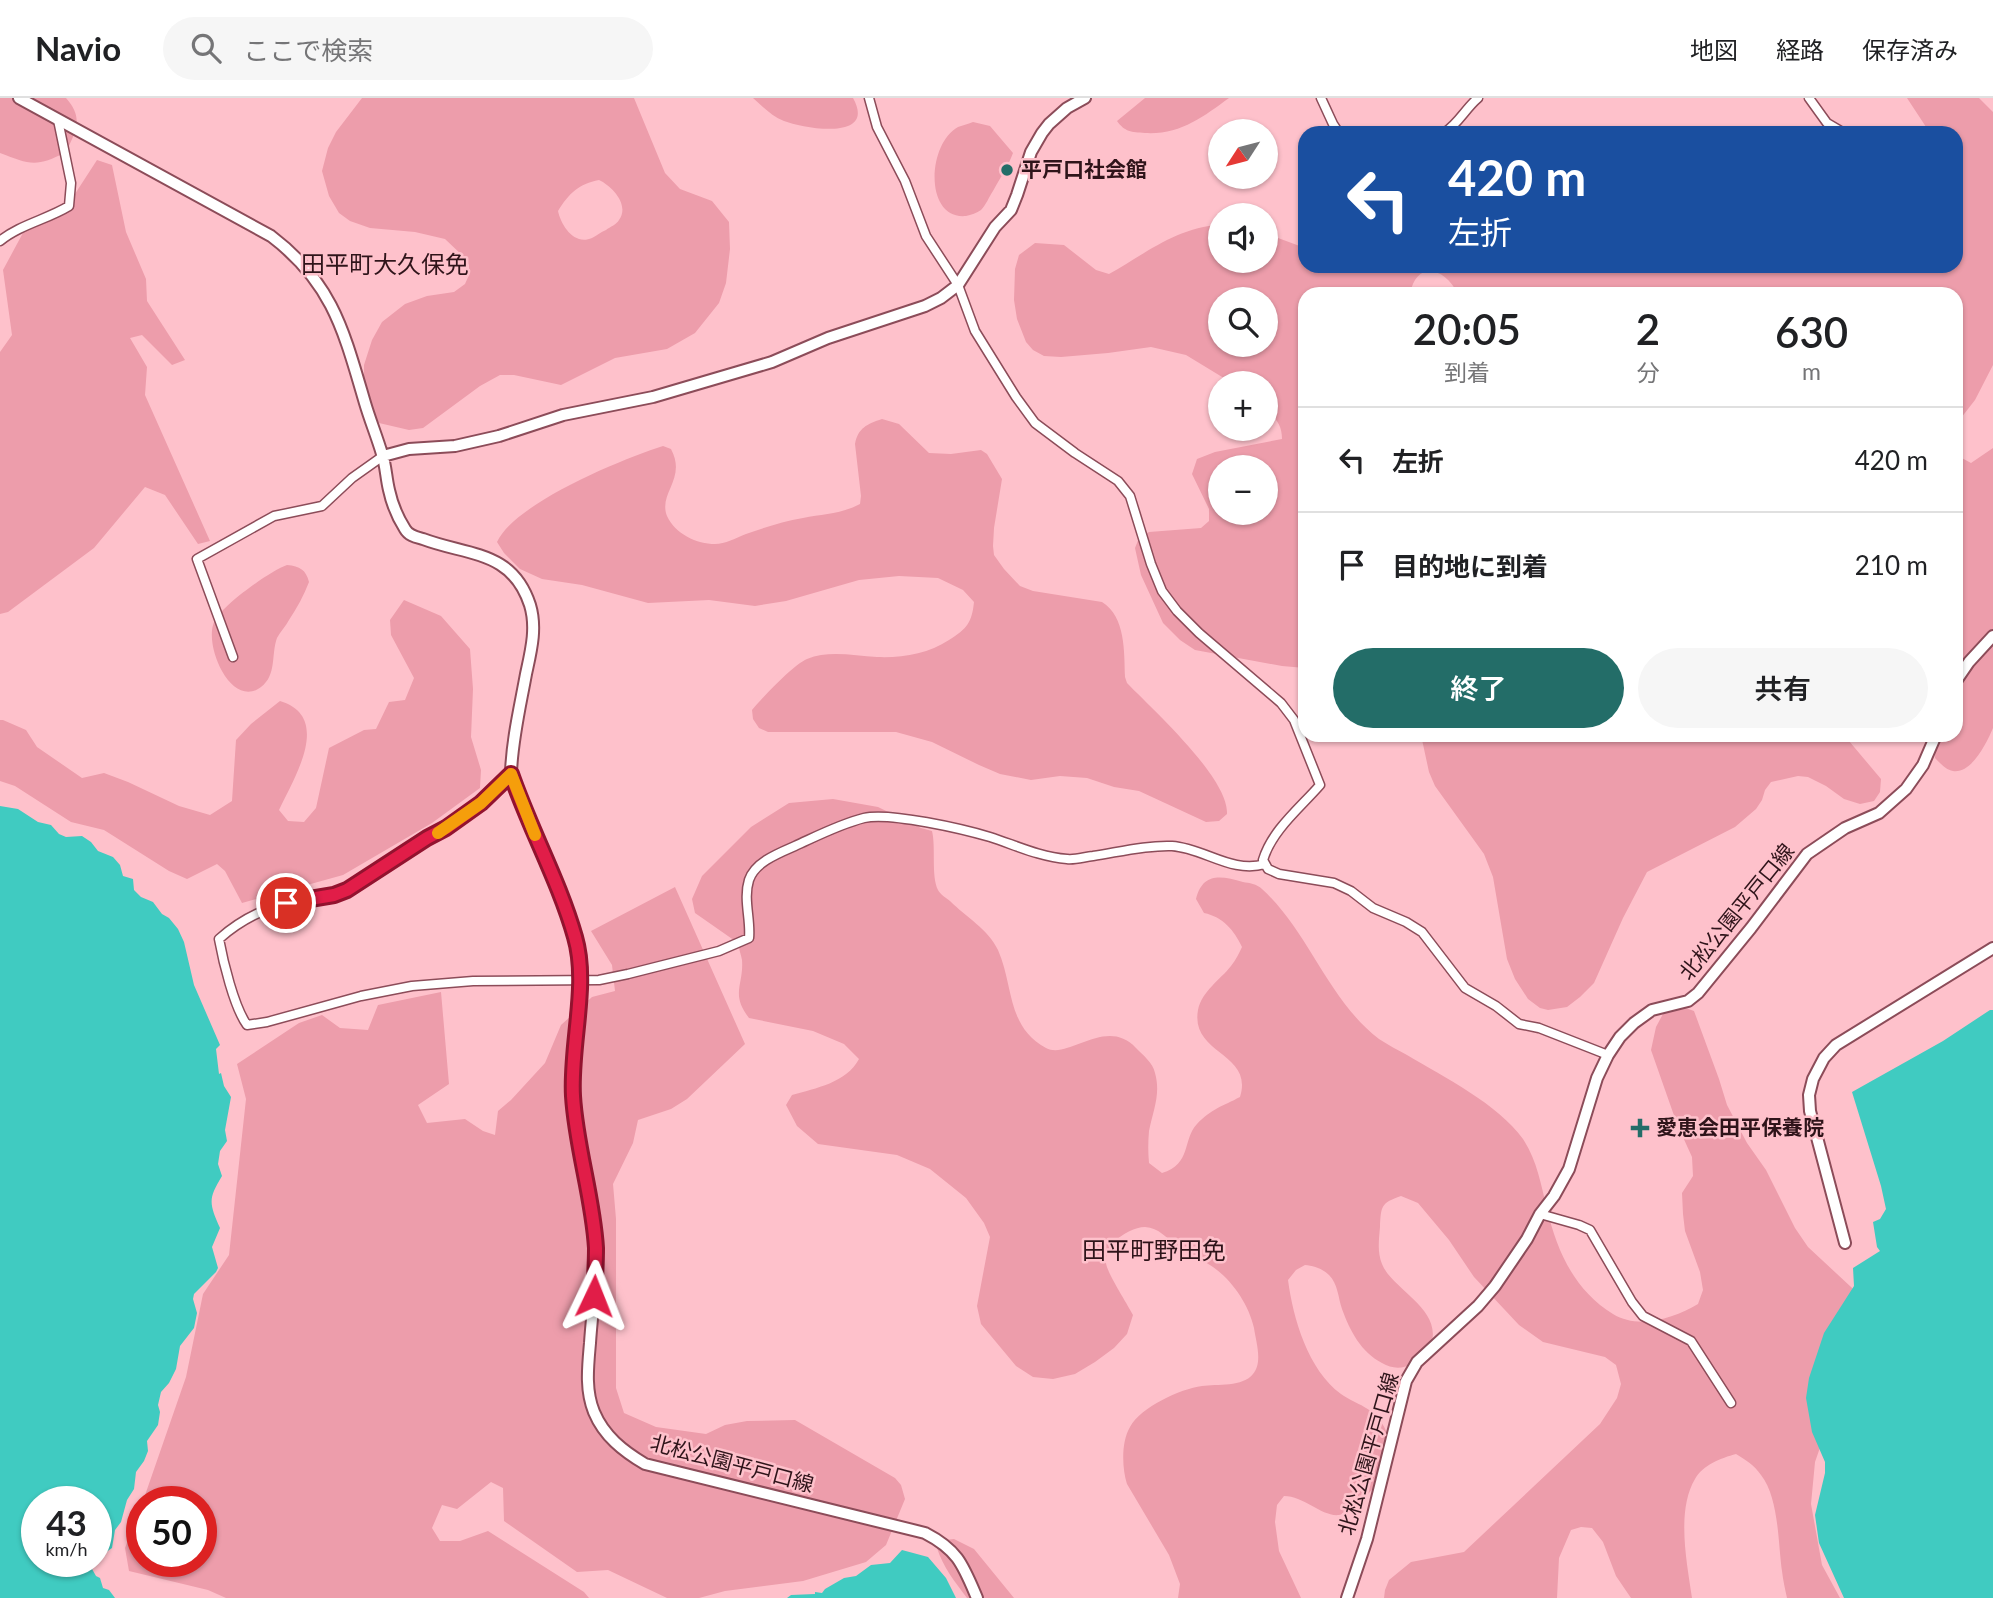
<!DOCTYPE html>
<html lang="ja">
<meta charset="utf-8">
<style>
:root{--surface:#fff;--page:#f6f6f6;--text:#202124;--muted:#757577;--line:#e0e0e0;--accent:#236d68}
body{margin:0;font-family:Lato,"Noto Sans JP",sans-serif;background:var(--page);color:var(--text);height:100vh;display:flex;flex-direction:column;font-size:26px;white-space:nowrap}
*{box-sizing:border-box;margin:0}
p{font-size:23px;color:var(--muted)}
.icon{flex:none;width:38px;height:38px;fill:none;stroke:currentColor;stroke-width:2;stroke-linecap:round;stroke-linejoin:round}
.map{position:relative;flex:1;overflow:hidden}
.panel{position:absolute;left:1298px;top:189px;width:665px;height:455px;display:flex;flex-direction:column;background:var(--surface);border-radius:21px;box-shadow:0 2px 5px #0004}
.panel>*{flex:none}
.banner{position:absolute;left:1298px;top:28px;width:665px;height:147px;border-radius:21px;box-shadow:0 2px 5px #0004;background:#1a4fa0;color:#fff;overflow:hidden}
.needle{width:46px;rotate:234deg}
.buttons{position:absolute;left:1208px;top:21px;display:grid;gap:14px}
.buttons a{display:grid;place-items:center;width:70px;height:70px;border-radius:50%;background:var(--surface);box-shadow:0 2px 5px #0004;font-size:35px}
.speed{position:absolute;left:21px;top:1388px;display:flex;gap:14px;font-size:35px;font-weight:700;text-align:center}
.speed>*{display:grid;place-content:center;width:91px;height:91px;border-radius:50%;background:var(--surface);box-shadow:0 2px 5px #0004;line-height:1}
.speed small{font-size:18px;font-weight:400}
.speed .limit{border:10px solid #d22;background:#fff;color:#111}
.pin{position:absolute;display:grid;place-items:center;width:60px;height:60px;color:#fff;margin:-30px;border:4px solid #fff;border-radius:50%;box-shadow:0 2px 7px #0007}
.me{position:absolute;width:77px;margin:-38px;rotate:2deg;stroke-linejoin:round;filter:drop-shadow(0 0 5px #0008)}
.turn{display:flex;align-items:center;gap:24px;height:147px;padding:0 35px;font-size:32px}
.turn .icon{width:91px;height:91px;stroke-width:2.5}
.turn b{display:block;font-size:49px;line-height:60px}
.eta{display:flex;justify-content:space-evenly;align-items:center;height:119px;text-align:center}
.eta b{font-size:42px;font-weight:600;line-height:49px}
.cta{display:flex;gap:14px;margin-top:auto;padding:14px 35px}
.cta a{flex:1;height:80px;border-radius:42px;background:var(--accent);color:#fff;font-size:28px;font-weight:600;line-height:80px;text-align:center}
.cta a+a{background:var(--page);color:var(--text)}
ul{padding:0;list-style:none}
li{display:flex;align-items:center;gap:21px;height:105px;padding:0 35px;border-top:2px solid var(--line)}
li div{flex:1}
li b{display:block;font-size:26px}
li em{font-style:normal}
header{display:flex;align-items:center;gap:42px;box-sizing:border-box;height:98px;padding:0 35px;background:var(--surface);border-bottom:2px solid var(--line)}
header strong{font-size:33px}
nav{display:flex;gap:38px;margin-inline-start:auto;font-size:24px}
.search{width:490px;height:63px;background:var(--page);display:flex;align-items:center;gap:18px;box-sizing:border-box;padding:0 24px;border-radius:38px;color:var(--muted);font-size:26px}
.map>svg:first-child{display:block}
</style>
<header>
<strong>Navio</strong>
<div class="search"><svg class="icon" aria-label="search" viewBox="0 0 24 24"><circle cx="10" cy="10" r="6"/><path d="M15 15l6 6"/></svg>ここで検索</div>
<nav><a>地図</a><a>経路</a><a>保存済み</a></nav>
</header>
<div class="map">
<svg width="1993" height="1500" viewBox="0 0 1993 1500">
<rect width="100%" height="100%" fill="#fec1cb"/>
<!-- green -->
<path fill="#ed9dab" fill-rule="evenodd" d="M0,0H66C84,20 76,33 66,54C36,70 29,66 0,55Z
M362,0H634L665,75L680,91L712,103L729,124L730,151L726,185L719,205L695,235L667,251L615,260L561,287L514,277H500L480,288L423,330L409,332L379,325L366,309L364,294V267L372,242L382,224L405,206L427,198L454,194L465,186L469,177V167L464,159L445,141L415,134L370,130L350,123L339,115L329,98L322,73L328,50L336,34ZM599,82C612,88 630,107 619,122C617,126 610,129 606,132C601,134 596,138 592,140C574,148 561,127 558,113C569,95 579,86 599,82Z
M753,0H853C877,43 805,31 784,23C772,18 763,9 753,0Z
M1145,0H1229C1203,19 1180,37 1145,35C1131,34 1125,34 1117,23Z
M1907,0H1979L1993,14V267L1975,302L1961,320L1957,338L1956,196H1458C1445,170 1417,161 1410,196H1306L1305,570L1282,568L1195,552L1180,542L1163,525L1141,477L1135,450L1139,440L1149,434L1201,430L1209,423V411L1192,376L1197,361L1215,354L1282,341C1282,327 1276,320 1265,311V285H1232L1186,257L1151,249L1108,255L1061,259L1044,258L1033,252L1026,244L1017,221L1014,202L1015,171L1019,157L1035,145L1064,147L1096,172L1109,176C1145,156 1177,129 1220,127V163H1265V135L1305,150L1306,168H1956V35H1930ZM1220,201H1265V247H1220ZM1220,369H1265V415H1220Z
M973,24L990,28L1013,55C1008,69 1000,80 993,93C989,99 986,107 981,112C977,115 971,117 966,118C924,122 927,46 958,29C963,27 969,26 973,24Z
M97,62L112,67L126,134L146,181L147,203L185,262L172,267L142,237L130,240L147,269L145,297L210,443L198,446L165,397L145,389L94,450L8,514L0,516V254L12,237L3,172L24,133L73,99Z
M882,321L899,326L929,355L951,356L981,352L987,356L1002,381L994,430L993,448L994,457L1004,471L1020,488L1033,493L1102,504C1126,519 1124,554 1125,579L1127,585C1152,611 1229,680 1227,716L1219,723L1206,724L1139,693L1114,689L1087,680L1060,678L1031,682L1000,676L979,667L932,644L896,634H768L759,630L753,621L752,612C762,600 793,567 807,561C829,552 854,558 877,559C902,560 928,556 949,542C967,531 972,524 974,504L963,492L938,480L899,478L859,482L786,503L755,508L709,502L648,505L582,487L542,481L520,471L504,455L497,444C515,405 622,361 663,348L671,351C687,381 658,395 667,418C675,436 697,446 715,446C725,446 736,440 746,436C764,430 783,423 803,420C823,416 841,416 860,406L861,398L855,346C858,330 867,326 882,321Z
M1957,339L1960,359L1971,365L1993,350V630C1987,644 1972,676 1953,673C1946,672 1940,665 1935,660L1936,637H1956Z
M287,467C300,468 306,472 309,484C304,497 297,510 289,522C286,528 280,534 277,540C271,556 277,577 261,589C231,612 202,545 215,522C224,506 270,473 287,467Z
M404,502L441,518L470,551L473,591L471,639L481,672L480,690L432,725L343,777L242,805L225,773L217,766L187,781L169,773L104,732L71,724L15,688L0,683V622H3L26,632L37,649L82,680L104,675L128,684L179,708L210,717L232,703L236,642L251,626L280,603C333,619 294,680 279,712L288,723L304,724L316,710L329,650L364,632L376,631L389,604L405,602L414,580L391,537L390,522Z
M1421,637H1847L1849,643L1881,681L1880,694L1874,703L1860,706L1844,701L1826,688L1808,679L1798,678L1771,684L1765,692L1762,702L1756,711L1735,729L1647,774L1623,820L1594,885L1580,899L1567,909L1548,912L1540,910L1528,901L1515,881L1507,861L1493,779L1484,756L1435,688L1429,674Z
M833,701L878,709L921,730L932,733C936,749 931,778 938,792C940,796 946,800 950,803C966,819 988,831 998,852C1014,888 1006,928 1046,950C1069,962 1106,918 1136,950C1143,957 1153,965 1155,975C1161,996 1153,1013 1149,1033C1148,1044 1148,1054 1149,1065L1162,1075C1192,1066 1182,1042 1197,1026C1211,1011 1223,1008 1240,999C1254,954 1190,957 1198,912C1202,893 1220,882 1231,868C1236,862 1239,855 1242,849C1234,832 1223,819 1204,815L1196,801C1203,774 1221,778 1243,784C1249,785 1257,786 1262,791C1309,834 1328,902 1379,941C1388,947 1398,952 1407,957C1444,979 1498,1006 1523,1041C1537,1062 1541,1087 1547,1111C1557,1153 1574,1192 1613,1216C1639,1232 1674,1220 1698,1206L1703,1192L1700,1174L1685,1133L1683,1116L1682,1095L1693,1078L1692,1059L1677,1026L1651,952L1656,929L1664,914L1674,906L1694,913L1719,981L1727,1007L1747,1045L1766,1072L1795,1130L1808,1149L1865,1202L1849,1266L1815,1364L1811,1406L1822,1467L1840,1500H1787C1785,1491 1783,1482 1782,1473C1778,1445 1779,1400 1761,1377C1754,1367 1746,1362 1736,1356C1721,1360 1703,1367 1695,1381C1676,1413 1687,1465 1692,1500H1631L1616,1478L1603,1444L1592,1430L1581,1429L1571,1432L1559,1460L1557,1500H1384L1385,1492L1389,1482L1411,1464L1464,1454L1600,1326L1617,1300L1621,1286L1616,1267L1605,1259L1543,1244L1519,1227L1474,1179L1449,1142L1418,1105L1401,1098C1381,1105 1381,1108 1380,1129C1379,1141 1377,1154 1382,1166C1391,1190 1440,1210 1432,1243C1430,1253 1422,1261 1412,1266C1402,1271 1392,1271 1382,1265C1361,1254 1350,1233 1342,1211C1338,1199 1338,1186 1329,1177C1322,1170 1313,1168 1305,1167L1296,1172L1288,1182C1293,1220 1308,1272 1341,1296C1357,1307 1373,1309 1383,1327C1386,1332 1390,1342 1390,1348C1390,1354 1382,1377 1378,1383C1374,1392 1349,1416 1339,1417C1322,1419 1304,1398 1284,1398L1277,1407L1275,1424L1279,1453L1301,1500H1178L1180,1486L1169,1457L1127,1386C1122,1370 1121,1344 1130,1329C1141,1309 1180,1291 1202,1288C1217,1286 1243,1289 1253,1276C1263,1264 1256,1244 1254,1230C1249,1207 1232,1182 1213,1169C1202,1161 1188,1156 1176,1148C1167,1140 1159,1130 1145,1129C1135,1129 1123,1136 1116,1142C1110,1147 1105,1156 1106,1165C1107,1175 1128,1207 1133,1217L1127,1236L1114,1250L1095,1264L1075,1276L1053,1281L1033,1279L1016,1268L981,1226L977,1208L990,1139L984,1125L966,1100L930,1071L897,1057L818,1046L797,1028L786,1007L792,997C816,990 846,985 859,961L844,946L813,933L749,920C730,895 744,887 742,862C741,857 739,851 738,845L695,815L692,801L702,778L751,729L789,705Z
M675,789L745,946L687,1001L671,1011L638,1022L633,1045L613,1086L616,1121V1290L624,1315L656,1329L706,1336L725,1327L747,1323L795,1322L895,1380L901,1387L905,1401L886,1447L866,1464L803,1483L725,1493L699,1500H667L608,1472L577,1474L504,1423L503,1390L491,1384L457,1411L442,1407L432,1430L440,1443H460L488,1433L584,1494L589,1500H226L208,1492L129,1473L125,1450L142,1406V1463H201V1404L143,1403L186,1279L203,1196L229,1157L246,1001L237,966L299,925L322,917L340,930L368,932L378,907L441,894L449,986L418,1007L427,1025L465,1021L483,1033L495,1037L498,1013L511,1002L545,965L561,927L592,899L615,893L612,867L591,833Z
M954,1441L974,1451L1014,1500H967C955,1484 943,1469 937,1450L945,1442Z"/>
<!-- water -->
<path fill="#40cbc1" d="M0,708L18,711L38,724L51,727L59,736L66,739L82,738L91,744L98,753L113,759L120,767L123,778L133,781L134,792L141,799L153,804L162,816L169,820L178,831L184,844L194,887L220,947L216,951L219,976L221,975L224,988L231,999L225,1032L227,1043L220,1053L218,1066L222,1078C208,1101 209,1105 220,1130L212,1149L218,1170L216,1174L194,1196L193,1201L197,1215L194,1230L180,1248L176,1271L169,1285L161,1294L158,1307L160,1314L158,1327L147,1343L148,1353L144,1363L136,1374L134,1391L127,1402L121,1424L115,1432L112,1450L96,1461V1404H37V1463H94L92,1471L96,1478L100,1480L103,1490L109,1492L115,1500H0Z
M1990,912H1993V1500H1844L1819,1445L1815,1417L1825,1375V1364L1812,1334L1806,1300L1809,1280L1824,1235L1854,1188L1853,1170L1880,1153L1877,1149L1873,1124L1880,1121L1886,1111L1881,1088L1852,994L1943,943Z
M902,1452L928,1459L946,1480L956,1500H787L791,1497L815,1496V1494L822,1495L825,1491L844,1480L856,1478L871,1467L890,1465Z"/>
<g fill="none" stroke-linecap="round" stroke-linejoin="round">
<!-- street casing -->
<g stroke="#8c4c59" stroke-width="11">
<path id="street" d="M869,0L877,29L905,83L926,138L958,187L975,233L1016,299L1035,325L1075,355L1118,383L1130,398L1151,466L1162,493L1177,513L1199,535L1281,605L1294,622L1320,687C1300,710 1272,732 1263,762L1268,771L1279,776L1334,785L1351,793L1373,810L1406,824L1422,834L1465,890L1496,908L1519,926L1539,930L1608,957
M1321,0L1333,26L1339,35
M1809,0L1827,25L1844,35
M1444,35C1459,25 1465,11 1478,0
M0,143C19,127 48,121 69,108L71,85L58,22
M233,559L197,461L274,418L322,408L352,380L383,358
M511,675L481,705L446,730L427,740L347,791C328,800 308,800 287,805C263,811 238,824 219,841C223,863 234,909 247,927L267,924L361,898L412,888L473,883L599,882L628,876L719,853L749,840C751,822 743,801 749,782C755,764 779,755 795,748C817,738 840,726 864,720C890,714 963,731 990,739C1015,747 1040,759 1067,761C1075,762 1084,759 1093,758C1119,754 1146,747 1172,748C1204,750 1232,776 1265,766
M1540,1116L1579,1127L1590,1132L1632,1204L1643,1218L1691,1243L1731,1305"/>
</g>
<!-- secondary casing -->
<g stroke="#8c4c59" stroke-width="14">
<path id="secondary" d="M19,0L271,138C333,185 344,234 365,305C370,322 377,339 382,356C386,368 386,380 389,392C392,406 398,420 405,431C409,438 416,439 423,441C468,458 512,452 530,507C537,530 531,553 526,576C520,609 512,642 511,675C521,706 534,735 546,765C559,795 574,826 578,860C581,877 579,895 577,913C575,941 571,969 573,998C576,1049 593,1099 596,1150C597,1182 592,1214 590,1245C588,1268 585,1292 594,1314C604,1338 623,1353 645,1366L925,1435C958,1452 963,1467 977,1500
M383,358L409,351L455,348L499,338L563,317L653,299L772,264L828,240L925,208L941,200L958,187L995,129L1011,112L1017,97L1031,54L1042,35L1049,26L1067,10L1085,0
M1956,583L1969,564L1993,538
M1845,1145L1810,1013L1809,997L1813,981L1824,960L1836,947L1993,850
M1347,1500L1367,1441L1406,1283L1417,1264L1478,1208L1495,1188L1527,1141L1540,1116L1554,1098L1569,1071L1597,980L1608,957L1620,939L1634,925L1652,912L1688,903L1698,895L1751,830L1807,756L1845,730L1879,715L1906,691L1923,667L1936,637"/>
</g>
<!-- street -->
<use href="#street" stroke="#fff" stroke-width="8"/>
<!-- secondary -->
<use href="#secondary" stroke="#fff" stroke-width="10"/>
</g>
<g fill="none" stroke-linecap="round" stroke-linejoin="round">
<!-- route casing -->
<g stroke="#92132f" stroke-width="18">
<path id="route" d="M286,805L334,797L347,792L427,740L446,730L481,705L511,676C530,731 559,783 575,839C589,887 570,947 573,998C576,1049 593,1099 596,1150C596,1166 595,1182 594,1198"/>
</g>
<!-- route -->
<use href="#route" stroke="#e11d48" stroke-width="12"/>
<!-- slow -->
<path stroke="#f59e0b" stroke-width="12" d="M438,735L481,705L511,676L535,737"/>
</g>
<!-- markers -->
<g fill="#236d68" stroke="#fec1cb" stroke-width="2.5">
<circle cx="1007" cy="72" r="7"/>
<path d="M1636.5 1019.5h7v7h7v7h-7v7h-7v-7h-7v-7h7z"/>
</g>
<g text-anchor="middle" stroke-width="5" stroke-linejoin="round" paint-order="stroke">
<!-- poi labels -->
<g font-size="21" font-weight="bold" fill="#2f141a" stroke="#fec1cb" text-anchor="start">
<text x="1021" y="79">平戸口社会館</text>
<text x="1656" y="1037">愛恵会田平保養院</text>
</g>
<!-- street labels -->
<g font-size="21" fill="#2f141a" stroke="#fec1cb">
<text transform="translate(1737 814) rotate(-51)" y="7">北松公園平戸口線</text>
<text transform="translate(1369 1356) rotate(-74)" y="7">北松公園平戸口線</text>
<text transform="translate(732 1366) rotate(15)" y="7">北松公園平戸口線</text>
</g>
<!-- quarter labels -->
<g font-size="24" fill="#2f141a" stroke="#fec1cb">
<text x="385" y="175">田平町大久保免</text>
<text x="1154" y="1161">田平町野田免</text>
</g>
</g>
</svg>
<div class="buttons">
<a><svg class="needle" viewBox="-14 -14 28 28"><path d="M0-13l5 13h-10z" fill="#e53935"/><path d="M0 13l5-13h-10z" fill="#757577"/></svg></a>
<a><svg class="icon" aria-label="sound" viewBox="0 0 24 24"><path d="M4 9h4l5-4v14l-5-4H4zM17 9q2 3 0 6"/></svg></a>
<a><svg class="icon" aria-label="search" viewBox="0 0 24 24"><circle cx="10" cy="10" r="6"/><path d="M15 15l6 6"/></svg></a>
<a>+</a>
<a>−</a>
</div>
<div class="speed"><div>43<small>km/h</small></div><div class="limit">50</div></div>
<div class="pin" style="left:286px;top:805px;background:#d93025"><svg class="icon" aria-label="arrive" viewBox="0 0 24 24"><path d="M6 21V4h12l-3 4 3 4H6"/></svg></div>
<svg class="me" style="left:594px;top:1198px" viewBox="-20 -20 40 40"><path d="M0-17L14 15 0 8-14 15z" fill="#e11d48" stroke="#fff" stroke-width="4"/></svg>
<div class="banner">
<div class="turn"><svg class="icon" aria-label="left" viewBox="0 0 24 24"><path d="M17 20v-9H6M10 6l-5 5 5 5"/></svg><div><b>420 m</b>左折</div></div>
</div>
<section class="panel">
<div class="eta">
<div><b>20:05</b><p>到着</p></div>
<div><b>2</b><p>分</p></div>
<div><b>630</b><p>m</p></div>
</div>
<ul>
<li><svg class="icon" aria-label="left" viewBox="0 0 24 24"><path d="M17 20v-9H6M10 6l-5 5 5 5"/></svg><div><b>左折</b></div><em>420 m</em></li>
<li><svg class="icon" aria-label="arrive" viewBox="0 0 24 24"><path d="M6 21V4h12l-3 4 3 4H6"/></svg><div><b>目的地に到着</b></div><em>210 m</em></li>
</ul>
<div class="cta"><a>終了</a><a>共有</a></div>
</section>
</div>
